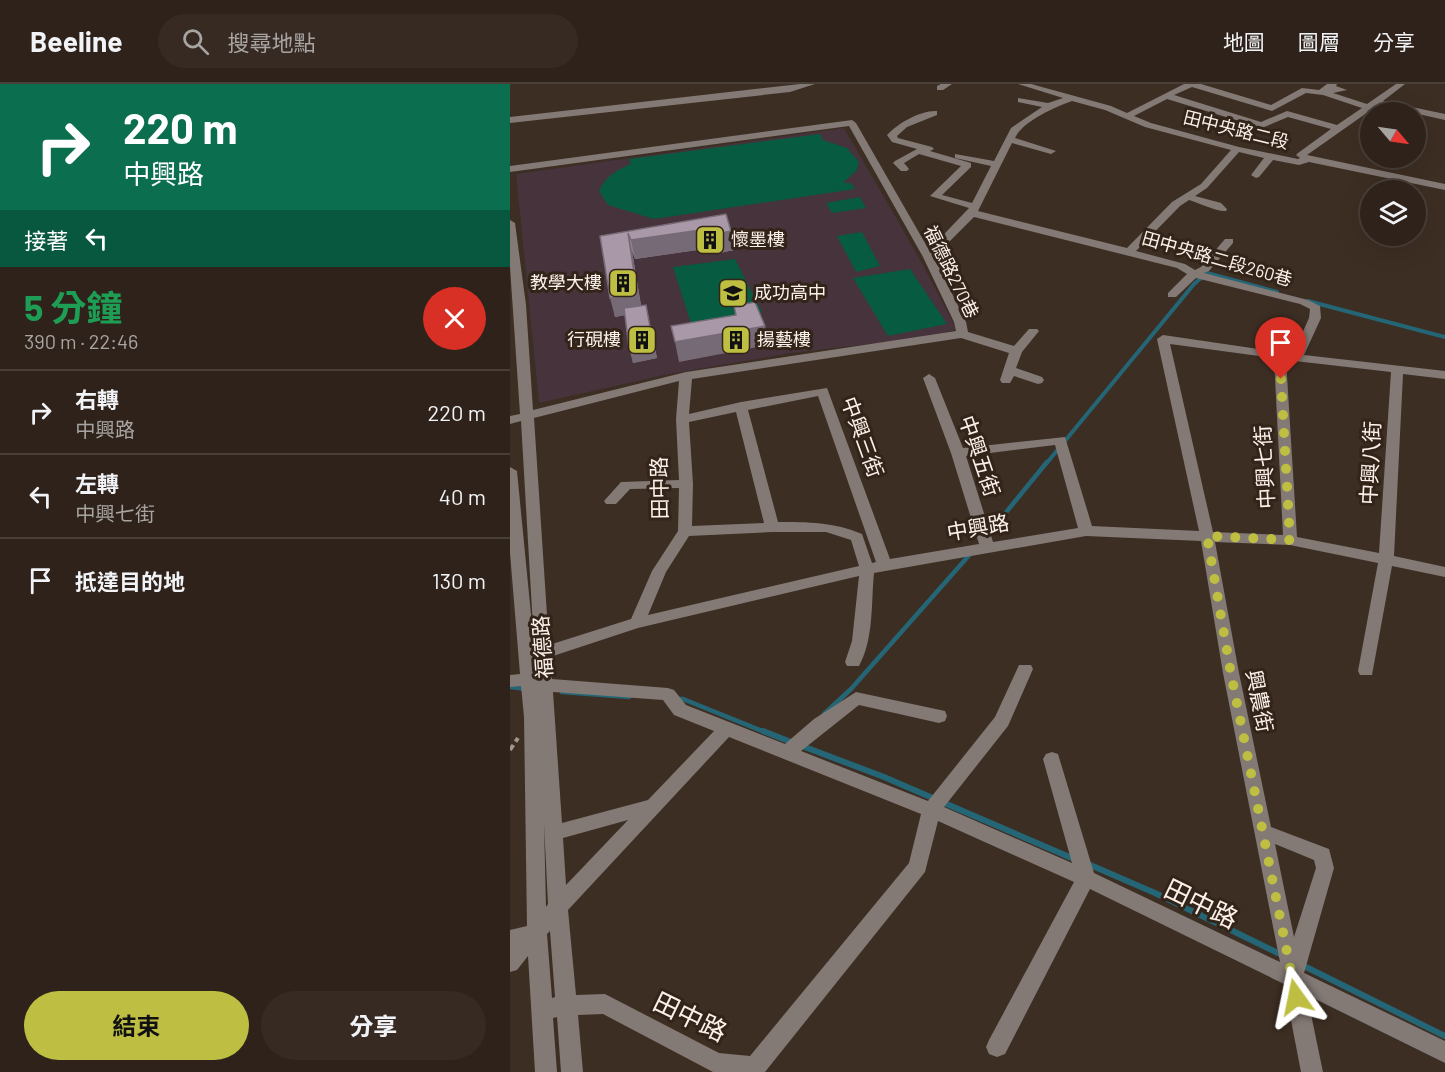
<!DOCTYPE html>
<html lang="zh-TW">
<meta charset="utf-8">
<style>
:root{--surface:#2e221a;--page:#362a23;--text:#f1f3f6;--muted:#a7a4a2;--line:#493f39;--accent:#bebf42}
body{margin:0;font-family:Barlow,"Noto Sans TC",sans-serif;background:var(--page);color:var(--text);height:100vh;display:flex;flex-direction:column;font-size:22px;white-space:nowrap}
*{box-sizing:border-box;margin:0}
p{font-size:20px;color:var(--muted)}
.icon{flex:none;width:33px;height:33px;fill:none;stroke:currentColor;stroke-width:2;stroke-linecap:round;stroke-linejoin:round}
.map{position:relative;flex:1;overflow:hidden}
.drawer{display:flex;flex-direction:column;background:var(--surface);width:510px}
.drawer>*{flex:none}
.guide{background:#0b6e4f;color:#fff;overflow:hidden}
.needle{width:39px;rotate:119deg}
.controls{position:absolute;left:850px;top:18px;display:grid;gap:12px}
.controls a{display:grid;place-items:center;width:66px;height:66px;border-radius:50%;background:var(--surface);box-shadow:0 6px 24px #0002,0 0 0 2px var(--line);font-size:30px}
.pin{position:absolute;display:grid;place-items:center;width:51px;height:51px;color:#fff;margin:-62px -26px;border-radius:50% 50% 50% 0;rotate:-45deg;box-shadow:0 0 6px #0007}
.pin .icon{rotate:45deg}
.me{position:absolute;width:66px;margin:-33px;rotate:348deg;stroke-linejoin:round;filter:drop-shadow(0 0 4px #0008)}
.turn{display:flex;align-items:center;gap:21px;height:126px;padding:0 24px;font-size:27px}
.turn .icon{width:78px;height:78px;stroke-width:2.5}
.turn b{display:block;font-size:42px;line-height:51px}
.then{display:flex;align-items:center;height:57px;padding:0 24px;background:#0003;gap:12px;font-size:22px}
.round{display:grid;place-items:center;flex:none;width:63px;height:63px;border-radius:32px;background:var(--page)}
.head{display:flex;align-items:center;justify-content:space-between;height:102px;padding:0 24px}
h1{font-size:36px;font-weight:700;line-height:45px;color:#1e9e55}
.cta{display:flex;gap:12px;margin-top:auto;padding:12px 24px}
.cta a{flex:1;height:69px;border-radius:36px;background:var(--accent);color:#111;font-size:24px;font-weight:700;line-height:69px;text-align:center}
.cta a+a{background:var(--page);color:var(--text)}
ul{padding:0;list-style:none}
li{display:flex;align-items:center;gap:18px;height:84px;padding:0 24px;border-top:2px solid var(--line)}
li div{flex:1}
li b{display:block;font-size:22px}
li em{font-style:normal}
header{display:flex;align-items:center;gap:36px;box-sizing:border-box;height:84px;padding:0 30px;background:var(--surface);border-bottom:2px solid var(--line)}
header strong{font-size:28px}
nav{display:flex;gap:33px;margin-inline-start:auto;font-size:21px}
.search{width:420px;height:54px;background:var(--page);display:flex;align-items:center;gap:15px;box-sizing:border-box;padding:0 21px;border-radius:33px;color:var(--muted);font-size:22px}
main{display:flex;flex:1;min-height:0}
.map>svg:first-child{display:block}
</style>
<header>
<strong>Beeline</strong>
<div class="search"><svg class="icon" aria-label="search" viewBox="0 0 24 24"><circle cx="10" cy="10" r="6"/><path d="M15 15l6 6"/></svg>搜尋地點</div>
<nav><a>地圖</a><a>圖層</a><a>分享</a></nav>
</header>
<main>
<section class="drawer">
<div class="guide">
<div class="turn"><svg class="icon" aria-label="right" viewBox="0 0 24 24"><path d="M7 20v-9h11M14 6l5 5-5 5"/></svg><div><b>220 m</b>中興路</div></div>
<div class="then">接著<svg class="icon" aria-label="left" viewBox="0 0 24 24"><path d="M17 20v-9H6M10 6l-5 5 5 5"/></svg></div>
</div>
<div class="head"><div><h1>5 分鐘</h1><p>390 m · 22:46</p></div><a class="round" style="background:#d93025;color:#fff"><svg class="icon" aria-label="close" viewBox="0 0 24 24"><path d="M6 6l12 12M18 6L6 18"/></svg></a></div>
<ul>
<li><svg class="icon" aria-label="right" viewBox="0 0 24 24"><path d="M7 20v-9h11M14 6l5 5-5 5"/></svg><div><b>右轉</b><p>中興路</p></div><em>220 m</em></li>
<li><svg class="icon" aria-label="left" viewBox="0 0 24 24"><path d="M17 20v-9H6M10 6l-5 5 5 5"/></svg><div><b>左轉</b><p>中興七街</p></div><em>40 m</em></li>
<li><svg class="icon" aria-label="arrive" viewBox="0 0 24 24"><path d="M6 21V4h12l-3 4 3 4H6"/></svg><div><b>抵達目的地</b></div><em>130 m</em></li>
</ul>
<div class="cta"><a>結束</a><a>分享</a></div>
</section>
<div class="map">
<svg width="935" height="988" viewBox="0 0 935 988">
<rect width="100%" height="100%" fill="#3d2e23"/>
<!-- education -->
<path fill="#46333b" d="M334,44L408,172L447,246L394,256L281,269L159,290L29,319L6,90Z"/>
<!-- green -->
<path fill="#075b41" d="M310,50L313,56L337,64L349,78L347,86L333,99H341L345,105L144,135L98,121L89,107C96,92 106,86 121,80L119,75Z
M350,113L356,124L322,129L316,119Z
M352,148L370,182L346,188L327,152Z
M225,175L252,228L182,243L163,183Z
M400,185L437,240L378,252L343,194Z"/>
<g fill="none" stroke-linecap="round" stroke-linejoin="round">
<!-- stream-far2 -->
<path stroke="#246676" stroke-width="4" d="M798,217L935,253
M536,380L684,200L697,189L767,208"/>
<!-- stream-far1 -->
<path stroke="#246676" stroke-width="4.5" d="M476,453L537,378
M0,603L17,605
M52,608L119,613
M166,615H173L257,649
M314,630L341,605L462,468"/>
<!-- stream -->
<path stroke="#246676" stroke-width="6" d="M253,647L281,658
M292,662L374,693L564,775
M578,780L645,809L774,872
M792,881L935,952"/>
<!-- path -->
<path stroke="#a1958c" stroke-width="4" stroke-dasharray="6 4" stroke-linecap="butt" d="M0,666L8,654"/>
<!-- minor -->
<path fill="#837975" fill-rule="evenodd" d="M290,0H305L280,8L0,39V33Z
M431,0H442L433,6H427V2Z
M508,0H521L601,22L617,29L674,0H691L761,21L792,4L809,6L817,0H827L826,2L837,6L823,9L857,20L886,0H895L873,17L935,30V36L868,21L797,71L935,100V106L799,78L789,81L763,76L749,93L746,94L741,91L754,74L729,68L697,104L685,112L711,119L717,125L716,127C707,128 689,119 679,116L670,122L626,167L675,180L685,186L691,183L715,155H723V159L699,187L694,189L798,216L810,222L811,234L794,271L935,287V295L893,290L884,472L935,483V493L882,482L862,591H850L848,587L868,479L780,461L705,458L729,589L761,743L819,765L824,784L794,889L935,957V979L797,911L813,988H791L774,900L580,805L495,970L487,973L479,970L476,963L479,956L564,798L428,737L415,788L255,988H203L93,930L68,931L73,988H51L47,933L43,934L47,988H25L18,872L7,886L0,888V846L17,842L14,633L11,602L0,603V591L10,590L0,469V383L7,387L24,561L11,337L0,340V332L10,330L0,183V136L5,139L16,221L23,326L176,288L446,247L444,238L413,173L339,42L0,88V82L342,36L346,39L419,166L459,124L420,112L451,82L409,70L394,79L399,85L397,87H391L383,79L385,77L407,65L382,58L377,51C388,39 411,26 427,27V31L397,43L387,52L388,54L422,63L424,65L420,67L461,79V83L432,111L462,119L481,82L445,74V70L484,77L501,44L532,23L508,18V14L538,19L553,14ZM682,3L762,27L796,9L813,11L852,24L827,41L777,27L751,38L664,11ZM657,15L752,44L778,33L821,45L788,69L786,71L790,74L788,75L729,63L641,39L624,32ZM562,17L595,26L635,43L721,66L691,100L662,118L617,164L468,127L502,59L541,70L546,67L505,54C513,37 545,23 562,17ZM464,133L667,184L677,190L658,209V213H666L686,194L790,220L800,225L799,234L783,270L653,251L647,255L689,447L582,442L555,353L453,364L425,294L419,290L413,294L441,369L469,460L380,475L317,304L231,318L179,330L182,295L451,254L499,269L490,296L492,299H500L504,292L528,300L532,299L534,296L532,293L506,284L512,268L529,247L527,245H519L504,262L458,248L456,238L424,173ZM660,260L764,274L773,451L703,448ZM776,276L881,288L869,469L787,453ZM169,297L166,335L169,396L111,398L94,417L96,420H106L120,405L169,404L168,447L142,487L121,535L39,561L24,334ZM308,312L366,478L362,479L352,450C324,438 298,438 268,438L238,326ZM226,328L254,439L182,442L183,400L179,338ZM545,361L568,444L483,458L456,372ZM262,448H316L341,456L349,482L138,531L156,488L179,452ZM576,452L691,457L713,589L770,878L584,789L548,670L542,668L536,670L533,675L562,779L434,723L498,642L523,585L521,581H509L485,633L418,717L291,667L349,621L429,639L435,637L437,632L435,627L346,608L304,635L275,660L176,621L164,606L158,604L42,595L40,573L128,544L349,492L342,557L335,578L337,582H349C364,555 361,519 364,489ZM43,608L153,616L164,631L204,647L138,716L52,739ZM219,653L411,730L399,779L240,972L209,969L95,910L66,911L58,826ZM118,736L56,801L53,754ZM34,740L38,820L36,823ZM765,760L804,776L806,784L784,853ZM40,847L45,913L42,914L37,850Z"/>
</g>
<!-- wall -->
<path fill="#908390" d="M216,130L221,147L224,166L205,170L201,164L125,175L122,167L131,221H136L147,274L123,279L115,231L105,233L90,152Z"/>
<!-- shaded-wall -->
<path fill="#766a76" d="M197,145L201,164L125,175L121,156Z
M221,147L224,166L205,170L202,151Z
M118,149L122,167L132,228L105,233L100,214Z
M136,221L147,274L123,279L119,264Z
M255,242L258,261L169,278L165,258Z"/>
<!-- building -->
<path fill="#a898a8" stroke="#766a76" stroke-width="1.5" d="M216,130L221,147L202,151L197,145L121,156L118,149L127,208L100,214L90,152Z
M245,218L255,242L165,258L161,242L226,231L224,222Z
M136,221L143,259L119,264L114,224Z"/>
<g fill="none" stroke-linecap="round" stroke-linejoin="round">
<!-- route -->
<path stroke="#bebf42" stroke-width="10" stroke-dasharray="0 18" d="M771,295L780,456L697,452L721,590L786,913"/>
</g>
<!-- icons -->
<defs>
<g id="building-square" transform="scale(1.5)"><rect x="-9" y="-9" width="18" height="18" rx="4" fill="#bebf42" stroke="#332419"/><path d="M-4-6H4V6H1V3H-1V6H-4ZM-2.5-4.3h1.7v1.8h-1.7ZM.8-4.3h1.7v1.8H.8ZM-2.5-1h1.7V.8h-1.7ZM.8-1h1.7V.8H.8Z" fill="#111"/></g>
<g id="school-square" transform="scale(1.5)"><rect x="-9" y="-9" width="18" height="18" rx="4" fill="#bebf42" stroke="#332419"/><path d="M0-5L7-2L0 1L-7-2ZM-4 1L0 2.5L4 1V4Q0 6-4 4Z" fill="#111"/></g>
</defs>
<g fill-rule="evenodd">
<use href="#building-square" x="200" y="156"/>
<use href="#building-square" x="113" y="199"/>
<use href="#school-square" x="223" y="209"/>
<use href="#building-square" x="132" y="256"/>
<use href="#building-square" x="226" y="256"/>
</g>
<g text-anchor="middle" stroke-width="6" stroke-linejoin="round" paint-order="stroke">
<!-- far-street labels -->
<g font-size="18" fill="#fbf1ea" stroke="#332419">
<text transform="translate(726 46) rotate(14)" y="6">田中央路二段</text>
<text transform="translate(707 175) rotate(16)" y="6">田中央路二段260巷</text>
<text transform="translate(441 188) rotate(64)" y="6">福德路270巷</text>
</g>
<!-- far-poi labels -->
<g font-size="18" fill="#fbf1ea" stroke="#332419" text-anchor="start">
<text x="221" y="162">懷墨樓</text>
<text x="92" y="205" text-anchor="end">教學大樓</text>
<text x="244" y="215">成功高中</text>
<text x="111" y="262" text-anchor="end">行硯樓</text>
<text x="247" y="262">揚藝樓</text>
</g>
<!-- street labels -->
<g font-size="21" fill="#fbf1ea" stroke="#332419">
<text transform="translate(352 353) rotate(70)" y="7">中興三街</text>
<text transform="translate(469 372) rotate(71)" y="7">中興五街</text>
<text transform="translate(861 379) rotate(-87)" y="7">中興八街</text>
<text transform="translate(755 383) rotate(-93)" y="7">中興七街</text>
<text transform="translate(150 404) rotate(-91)" y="7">田中路</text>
<text transform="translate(468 444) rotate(-10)" y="7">中興路</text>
<text transform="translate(33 563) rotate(-94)" y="7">福德路</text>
<text transform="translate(749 617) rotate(79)" y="7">興農街</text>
</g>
<!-- near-street labels -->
<g font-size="26" fill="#fbf1ea" stroke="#332419">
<text transform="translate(691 820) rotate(26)" y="9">田中路</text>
<text transform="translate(180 933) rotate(26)" y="9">田中路</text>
</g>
</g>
</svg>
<div class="controls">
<a><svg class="needle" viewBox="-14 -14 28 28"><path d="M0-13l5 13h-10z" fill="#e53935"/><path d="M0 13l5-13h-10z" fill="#a7a4a2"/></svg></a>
<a><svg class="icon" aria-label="layers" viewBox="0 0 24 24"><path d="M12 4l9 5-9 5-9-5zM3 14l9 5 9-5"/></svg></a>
</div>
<div class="pin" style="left:771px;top:295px;background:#d93025"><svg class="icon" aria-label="arrive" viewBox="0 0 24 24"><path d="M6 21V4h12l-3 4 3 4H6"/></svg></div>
<svg class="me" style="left:786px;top:913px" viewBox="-20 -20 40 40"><path d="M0-17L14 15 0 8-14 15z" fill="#bebf42" stroke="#fff" stroke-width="4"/></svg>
</div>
</main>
